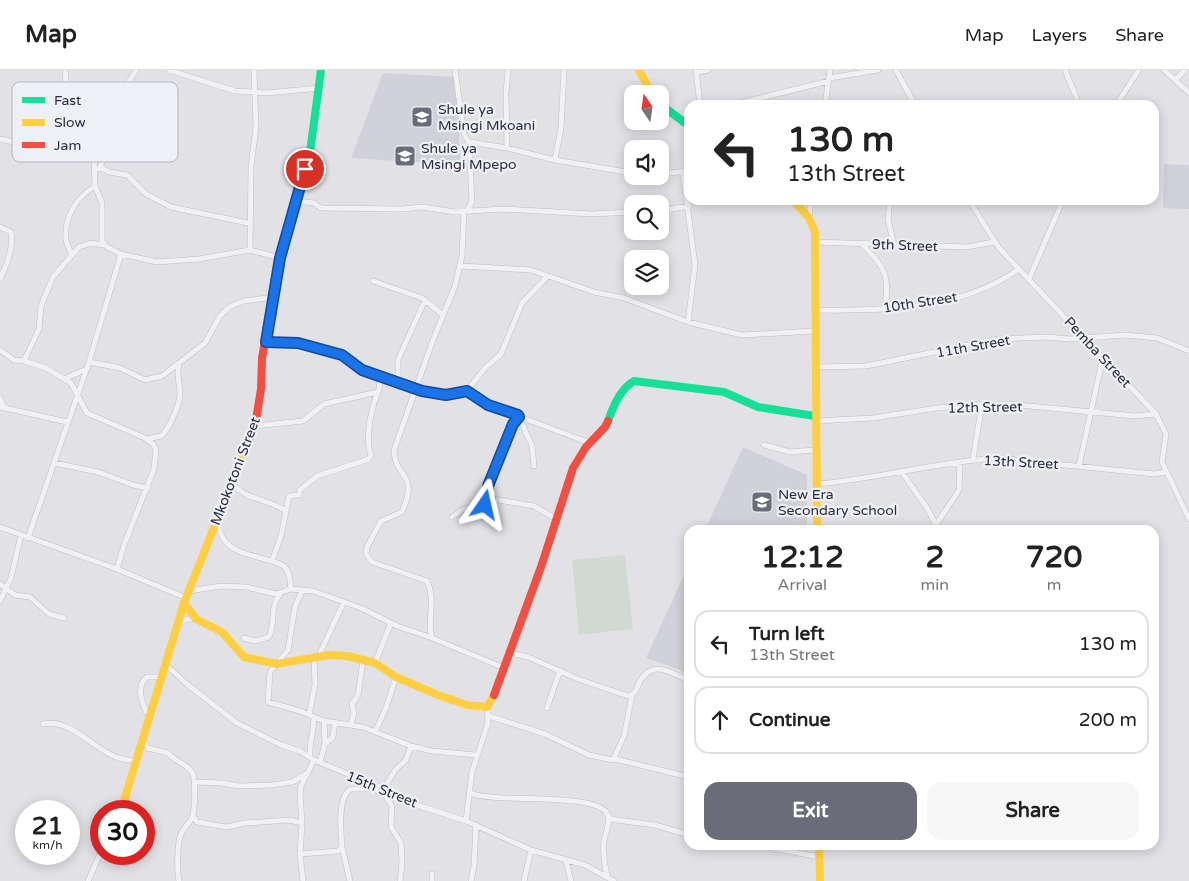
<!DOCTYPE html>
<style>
:root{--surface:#fff;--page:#f6f6f6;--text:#222;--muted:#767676;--line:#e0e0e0;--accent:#6a6c79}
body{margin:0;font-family:"Varela Round",sans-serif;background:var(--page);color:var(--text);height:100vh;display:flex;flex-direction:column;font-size:19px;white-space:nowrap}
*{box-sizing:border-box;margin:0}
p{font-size:16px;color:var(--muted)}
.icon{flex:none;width:28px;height:28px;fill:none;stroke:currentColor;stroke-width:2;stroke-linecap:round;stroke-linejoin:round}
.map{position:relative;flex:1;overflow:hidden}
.sheet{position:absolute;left:684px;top:455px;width:475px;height:325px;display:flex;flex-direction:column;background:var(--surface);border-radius:15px;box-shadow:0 2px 12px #0003}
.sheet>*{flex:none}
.banner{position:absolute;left:684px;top:30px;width:475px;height:105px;border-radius:15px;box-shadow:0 2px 12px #0003;background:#fff;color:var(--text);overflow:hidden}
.needle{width:32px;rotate:347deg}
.tools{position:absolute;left:624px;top:15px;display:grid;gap:10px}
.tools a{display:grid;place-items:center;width:45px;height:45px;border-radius:10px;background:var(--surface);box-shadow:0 2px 12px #0003;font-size:25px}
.speed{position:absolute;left:15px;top:730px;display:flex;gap:10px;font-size:25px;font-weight:700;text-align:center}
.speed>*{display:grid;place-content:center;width:65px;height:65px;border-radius:50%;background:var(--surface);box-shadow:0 2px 12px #0003;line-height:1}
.speed small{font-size:12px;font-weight:400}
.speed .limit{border:8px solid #d22;background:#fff;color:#111}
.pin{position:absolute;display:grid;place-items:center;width:42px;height:42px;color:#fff;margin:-21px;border:2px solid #fff;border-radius:50%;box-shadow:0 1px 5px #0007}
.me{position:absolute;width:55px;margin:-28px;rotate:11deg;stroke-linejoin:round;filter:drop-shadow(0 0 4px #0008)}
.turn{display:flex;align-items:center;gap:18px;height:105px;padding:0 20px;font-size:22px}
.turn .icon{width:65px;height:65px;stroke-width:2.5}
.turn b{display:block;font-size:35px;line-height:42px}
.eta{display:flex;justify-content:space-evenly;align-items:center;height:85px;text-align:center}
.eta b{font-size:30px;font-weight:700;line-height:35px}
.cta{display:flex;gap:10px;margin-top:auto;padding:10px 20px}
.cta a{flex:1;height:58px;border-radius:15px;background:var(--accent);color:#fff;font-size:20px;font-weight:700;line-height:58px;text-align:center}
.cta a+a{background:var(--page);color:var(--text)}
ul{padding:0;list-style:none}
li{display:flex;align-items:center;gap:15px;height:68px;margin:0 10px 8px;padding:0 10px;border:2px solid var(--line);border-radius:15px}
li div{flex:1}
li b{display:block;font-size:19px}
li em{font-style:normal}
header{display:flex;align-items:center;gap:30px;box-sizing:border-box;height:70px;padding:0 25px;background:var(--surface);border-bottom:1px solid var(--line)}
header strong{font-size:24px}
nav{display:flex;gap:28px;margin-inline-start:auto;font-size:18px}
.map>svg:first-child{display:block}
</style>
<header>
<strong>Map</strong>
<nav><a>Map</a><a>Layers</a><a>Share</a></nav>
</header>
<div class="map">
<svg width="1189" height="811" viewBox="0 0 1189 811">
<rect width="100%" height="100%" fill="#e2e2e6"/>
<!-- built -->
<path fill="#d0d1d9" d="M383,3L457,7L460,95L351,88Z
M1164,94L1189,95V139L1163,138Z
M743,377L807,405V460H705Z
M689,494V603L646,588Z"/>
<!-- green -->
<path fill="#d0d9d2" d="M625,485L633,559L579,565L572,490Z"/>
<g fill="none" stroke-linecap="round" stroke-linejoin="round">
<!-- street casing -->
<g stroke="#c0c0c4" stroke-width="6">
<path id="street" d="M169,0L235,21L266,23L320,18
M455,0L464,64L469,72L507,78L555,90L632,103
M696,0L700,35
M896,0L915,35
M1065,0L1077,29L1076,35
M1164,0L1189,23
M697,2L708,0
M829,8L878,0
M1175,10L1185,0
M732,35L829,11
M825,35L830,0
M1116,35L1139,0
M67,67L79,81L90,79L94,83L95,116L102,133V171L107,177L121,184L157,192L199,189L250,180L280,188
M0,69L26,75L67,67L70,58L65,0
M507,78L506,23L508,0
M555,90L561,58L564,0
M100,97L109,102L127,105L146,124L171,137L248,153
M99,99L117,61L112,39L136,0
M683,103L695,195L688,252
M660,104L689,101
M890,130L888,149L894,175
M969,130L999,178L1156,344L1166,364L1162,392L1189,449
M296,131L314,133L321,138L402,139L423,137L455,142L503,139L592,144L632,142
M467,141L472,131L469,72
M660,141L689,136
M464,142L462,186L455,216L433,270L394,380C394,408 420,402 402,442L381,451L367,477L366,484L372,492L427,511C437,532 426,550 432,568L504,598
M809,148L811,130
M0,157L11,162C14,178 7,195 0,209
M815,172L967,177L994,172
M862,174C885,198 890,205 885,239
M250,180L251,96L256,57L254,0
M71,184C70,179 66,174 66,169C64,147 76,128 95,116
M461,196L531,200L594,222L624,228L688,252L742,265L814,261
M1029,209L1063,130
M373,211L422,228L443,245
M815,240C883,241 962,240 1019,199
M266,272L298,273L342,285L362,300L378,306C383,317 375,326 373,337C369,351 366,372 371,385L369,389L317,406L300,420L299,425L289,426L286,441
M0,280L14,290L24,291L46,298L71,313L87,343L145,368L153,374L156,380L154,399L124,475L117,499
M24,291L39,259L41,236L53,207L79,177L91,173L104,175
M89,292L120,298L145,310L162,306L205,273L220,246L229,237L244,231L267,228L273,225
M816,297L866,296L999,269L1046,267L1070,269L1125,265L1157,268L1189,281
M379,306L422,321L443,325L467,321L488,335L590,373
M64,309L87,299
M398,311V290L425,230
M467,321L485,298L501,284L522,233L548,206
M0,328L4,338
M0,337L67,352
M518,345L532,376L534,396
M815,351L873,348L937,338L982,334H1008L1135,346L1156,344
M255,356L303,351L324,334L378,322
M147,369L161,366C169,360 180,334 180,324C180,313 176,306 179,294
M764,375L790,382L815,380
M973,389L982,334
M54,393L98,402L133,415L148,418
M1079,396L1103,287
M901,401L927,438L939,460
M232,413C245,430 268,429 286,441L281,466L272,491
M817,414C877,409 936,392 997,388L1154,404L1166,402
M490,429L487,423L488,416L513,354L519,347
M452,447L464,439L482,436L492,429L534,436L555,448
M217,449C219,457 220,465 225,471C238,489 280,487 287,500C290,505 290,513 291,519
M936,455L959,420L960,392
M0,457L117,499L186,528
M28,468L89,292L121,184
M0,514L15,525L30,527L49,544L64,548
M189,521L221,516L246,517L276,524L291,519L313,521L361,538L397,556L432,568
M302,521L295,537L288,580L270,602L268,632L300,641L324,651L363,657L411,676L432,681L476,685
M0,531L11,508L21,465
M178,554L187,549H196
M244,568L255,571L269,567C276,552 269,538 280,524
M510,583L528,587L578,609L628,626C635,625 636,620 638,615C651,588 669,601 689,611
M318,587L344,532
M375,593L391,553
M166,595L188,615L237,653L281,675L300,681L314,690L384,719L405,731L466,751L531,780L585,795L614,811
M547,638L560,600
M309,645L315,615L314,588
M489,646L545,664L589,685L613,690L624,666L632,625
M149,647C143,636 134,617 147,607H162
M324,651L325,674
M43,654C78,647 100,694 137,690
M351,654L354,644L352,634L358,625L363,591
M375,662L386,638L396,607
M143,670L148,678L168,683C175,692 186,693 192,702C196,708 195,741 192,748C189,754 183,758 181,764C177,773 177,801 179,811
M310,687C309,673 314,661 314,647
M615,689L689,707
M320,692L325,674L333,667L335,652
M195,712L221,713L239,716L272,715L292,712L306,704
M377,720L385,725L392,736L391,757L401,773L402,793L400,811
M470,723C496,734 599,721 608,745C611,752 605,764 604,771C603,783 604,794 607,806
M193,746L197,752L226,757L245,753L289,750L302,753
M609,749L655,755L689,765
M466,751L472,702L488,653L487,637
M757,775L819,787
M342,777L350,811
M300,784L338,781L342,777C341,763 337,726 351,719H384L395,700L406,690L411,676
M566,791L571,811
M432,804V811
M88,811L101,782
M303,811L300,784L302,753L300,724L301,716L314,690
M471,811L474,796L476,755
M524,811L531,780"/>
</g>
<!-- street -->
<use href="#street" stroke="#f1f1f3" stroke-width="5"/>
<!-- fast -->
<path stroke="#16e098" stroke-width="8" d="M660,34L689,56
M286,166L310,82L321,0
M608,351C613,337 620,319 634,311L724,322L758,337L815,346"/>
<!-- slow -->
<path stroke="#ffcf43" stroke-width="8" d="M639,0L652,24
M793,130L809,148L815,162L817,460
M184,533L196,549L222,562L244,587L277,594L328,585L347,586L375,593L396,607L438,625L467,635L487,637L494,625
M121,741L184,533L245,379
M819,775L820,811"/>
<!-- jam -->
<path stroke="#f24e42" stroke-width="8" d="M245,379L255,356L261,319L262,288L280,188L286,166
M494,625L541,497L573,398L586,377L605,357L608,351"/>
</g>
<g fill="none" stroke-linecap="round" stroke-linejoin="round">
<!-- route casing -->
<g stroke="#114b97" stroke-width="12">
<path id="route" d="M305,99L280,188L266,272L298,273L342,285L362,300L422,321L446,325L467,321L488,335L518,345L519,347L513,354L488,416L487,423L490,429L485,435"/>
</g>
<!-- route -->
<use href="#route" stroke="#1a73e8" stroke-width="9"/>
</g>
<!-- icons -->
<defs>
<g id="school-square" transform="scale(1.125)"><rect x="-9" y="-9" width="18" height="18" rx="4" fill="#6a6c79" stroke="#eff0f6"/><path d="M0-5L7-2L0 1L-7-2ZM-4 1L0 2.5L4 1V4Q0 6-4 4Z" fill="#fff"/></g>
</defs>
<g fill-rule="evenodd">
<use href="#school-square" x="422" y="47"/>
<use href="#school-square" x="405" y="86"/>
<use href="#school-square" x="762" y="432"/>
</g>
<g text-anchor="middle" stroke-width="4.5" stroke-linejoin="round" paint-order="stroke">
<!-- poi labels -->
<g font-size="14" fill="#292c3e" stroke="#eff0f6" text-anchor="start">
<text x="438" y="44">Shule ya<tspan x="438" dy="16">Msingi Mkoani</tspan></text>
<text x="421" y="83">Shule ya<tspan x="421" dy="16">Msingi Mpepo</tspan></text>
<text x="778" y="429">New Era<tspan x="778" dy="16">Secondary School</tspan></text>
</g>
<!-- street labels -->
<g font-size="14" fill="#292c3e" stroke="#eff0f6">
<text transform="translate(905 175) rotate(2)" y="5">9th Street</text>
<text transform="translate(920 232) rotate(-9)" y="5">10th Street</text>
<text transform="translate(973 276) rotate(-10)" y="5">11th Street</text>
<text transform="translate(1098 282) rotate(47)" y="5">Pemba Street</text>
<text transform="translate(985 337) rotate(-1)" y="5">12th Street</text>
<text transform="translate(1021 392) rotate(3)" y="5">13th Street</text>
<text transform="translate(235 401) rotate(-69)" y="5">Mkokotoni Street</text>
<text transform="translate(382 719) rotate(22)" y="5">15th Street</text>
</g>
</g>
<!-- legend -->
<rect x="12" y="12" width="166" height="80" rx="8" fill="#eff0f6" stroke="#b4b5bf" stroke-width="1"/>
<rect x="22" y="27" width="23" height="6" fill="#16e098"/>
<rect x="22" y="49" width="23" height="7" fill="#ffcf43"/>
<rect x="22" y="72" width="23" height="6" fill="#f24e42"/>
<g font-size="14" fill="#292c3e">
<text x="54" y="35">Fast</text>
<text x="54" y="57">Slow</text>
<text x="54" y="80">Jam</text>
</g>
</svg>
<div class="tools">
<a><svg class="needle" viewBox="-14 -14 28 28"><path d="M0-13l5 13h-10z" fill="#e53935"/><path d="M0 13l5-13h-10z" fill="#767676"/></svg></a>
<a><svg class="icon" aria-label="sound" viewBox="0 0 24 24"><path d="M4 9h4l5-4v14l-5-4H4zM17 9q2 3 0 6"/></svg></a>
<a><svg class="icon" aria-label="search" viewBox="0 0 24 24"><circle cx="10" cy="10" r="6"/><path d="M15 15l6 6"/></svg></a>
<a><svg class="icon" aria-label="layers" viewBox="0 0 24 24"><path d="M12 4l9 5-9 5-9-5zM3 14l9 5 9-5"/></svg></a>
</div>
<div class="speed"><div>21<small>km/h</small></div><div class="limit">30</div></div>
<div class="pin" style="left:305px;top:99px;background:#d93025"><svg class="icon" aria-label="arrive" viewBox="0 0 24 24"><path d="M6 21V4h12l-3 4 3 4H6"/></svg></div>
<svg class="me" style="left:485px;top:435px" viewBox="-20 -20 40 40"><path d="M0-17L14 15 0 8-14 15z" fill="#1a73e8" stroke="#fff" stroke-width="4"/></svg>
<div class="banner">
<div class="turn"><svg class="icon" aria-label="left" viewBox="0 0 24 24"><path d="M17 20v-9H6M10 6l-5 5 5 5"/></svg><div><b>130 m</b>13th Street</div></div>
</div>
<section class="sheet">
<div class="eta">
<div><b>12:12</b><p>Arrival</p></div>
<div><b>2</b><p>min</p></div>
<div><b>720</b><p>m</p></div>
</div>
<ul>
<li><svg class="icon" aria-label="left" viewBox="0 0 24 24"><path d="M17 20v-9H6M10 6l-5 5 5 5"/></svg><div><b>Turn left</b><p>13th Street</p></div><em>130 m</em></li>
<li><svg class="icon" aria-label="ahead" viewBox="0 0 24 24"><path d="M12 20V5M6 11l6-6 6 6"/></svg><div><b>Continue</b></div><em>200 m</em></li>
</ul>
<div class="cta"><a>Exit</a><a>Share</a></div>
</section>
</div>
